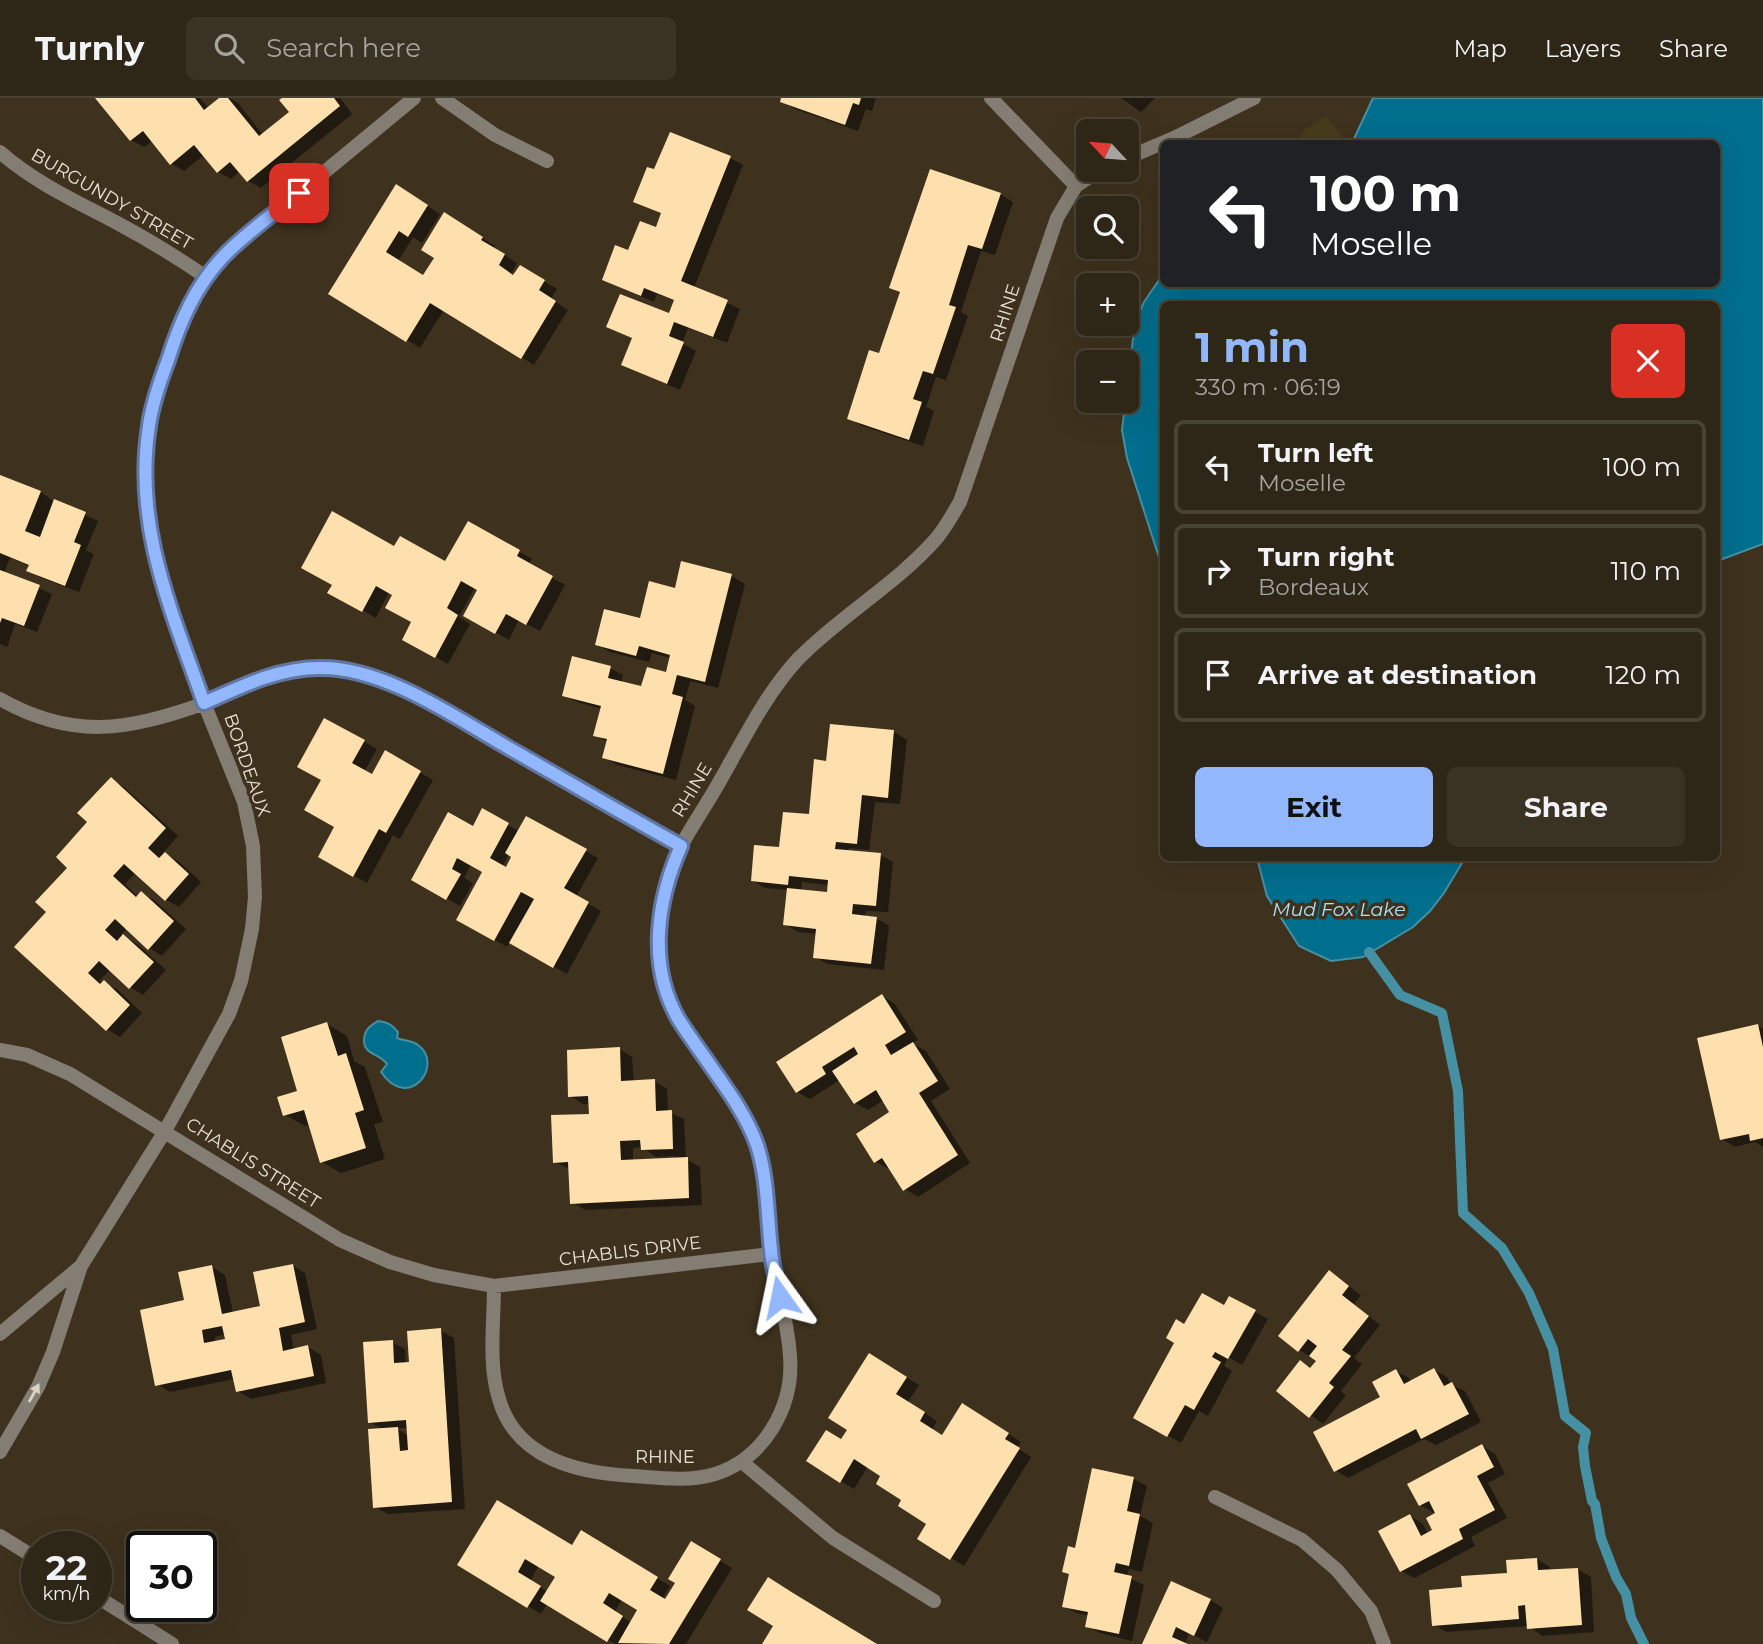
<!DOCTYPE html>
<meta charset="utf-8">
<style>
:root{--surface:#2e2616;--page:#3a3223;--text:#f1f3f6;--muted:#a7a5a1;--line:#494335;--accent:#93b7fd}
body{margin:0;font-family:Montserrat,sans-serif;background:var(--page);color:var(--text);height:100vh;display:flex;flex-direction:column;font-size:26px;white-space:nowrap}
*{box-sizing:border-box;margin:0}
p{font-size:23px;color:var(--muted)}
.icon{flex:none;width:38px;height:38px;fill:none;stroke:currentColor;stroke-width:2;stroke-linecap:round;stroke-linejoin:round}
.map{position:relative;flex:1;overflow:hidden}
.sheet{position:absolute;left:1160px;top:203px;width:560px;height:560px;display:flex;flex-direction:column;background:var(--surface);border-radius:10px;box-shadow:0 7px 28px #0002,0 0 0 2px var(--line)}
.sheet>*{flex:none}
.banner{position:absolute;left:1160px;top:42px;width:560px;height:147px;border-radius:10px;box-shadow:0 7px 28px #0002,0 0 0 2px var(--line);background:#202124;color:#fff;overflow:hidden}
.needle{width:46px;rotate:296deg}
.controls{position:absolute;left:1076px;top:21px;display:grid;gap:14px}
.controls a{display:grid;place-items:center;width:63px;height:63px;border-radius:10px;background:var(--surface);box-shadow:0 7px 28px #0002,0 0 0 2px var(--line);font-size:35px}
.speed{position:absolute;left:21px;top:1433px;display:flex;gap:14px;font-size:35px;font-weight:700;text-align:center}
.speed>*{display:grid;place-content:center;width:91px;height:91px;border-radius:50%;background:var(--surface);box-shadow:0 7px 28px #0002,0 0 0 2px var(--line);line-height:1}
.speed small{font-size:18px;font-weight:400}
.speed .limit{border:4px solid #111;border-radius:10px;background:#fff;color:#111}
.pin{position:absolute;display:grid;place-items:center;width:60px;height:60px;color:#fff;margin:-30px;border-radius:14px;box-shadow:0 4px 10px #0006}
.me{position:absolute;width:77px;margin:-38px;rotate:348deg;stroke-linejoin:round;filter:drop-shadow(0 0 5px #0008)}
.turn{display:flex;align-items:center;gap:24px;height:147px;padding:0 35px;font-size:32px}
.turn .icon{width:91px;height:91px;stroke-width:2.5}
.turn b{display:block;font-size:49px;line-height:60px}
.round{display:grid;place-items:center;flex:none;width:74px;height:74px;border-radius:10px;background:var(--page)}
.overview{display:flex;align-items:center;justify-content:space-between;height:119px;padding:0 35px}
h1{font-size:42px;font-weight:700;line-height:52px;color:var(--accent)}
.primary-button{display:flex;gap:14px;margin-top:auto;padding:14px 35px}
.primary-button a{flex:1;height:80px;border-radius:10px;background:var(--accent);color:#111;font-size:28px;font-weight:700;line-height:80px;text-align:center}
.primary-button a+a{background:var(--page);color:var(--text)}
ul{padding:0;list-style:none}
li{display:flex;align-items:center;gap:21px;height:94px;margin:0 14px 10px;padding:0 21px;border:4px solid var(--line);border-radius:10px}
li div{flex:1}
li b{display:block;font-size:26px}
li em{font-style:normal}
header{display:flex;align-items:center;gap:42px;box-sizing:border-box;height:98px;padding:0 35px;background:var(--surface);border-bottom:2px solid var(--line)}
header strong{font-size:33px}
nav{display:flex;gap:38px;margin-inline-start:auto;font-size:24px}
.search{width:490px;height:63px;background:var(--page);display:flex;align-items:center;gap:18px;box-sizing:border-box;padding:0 24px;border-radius:10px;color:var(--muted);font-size:26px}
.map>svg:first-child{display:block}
</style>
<header>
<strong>Turnly</strong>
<div class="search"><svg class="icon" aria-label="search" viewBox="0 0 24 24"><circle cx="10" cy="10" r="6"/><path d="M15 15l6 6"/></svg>Search here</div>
<nav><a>Map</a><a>Layers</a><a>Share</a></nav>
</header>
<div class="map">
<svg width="1763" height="1546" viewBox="0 0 1763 1546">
<rect width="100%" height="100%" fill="#3e321e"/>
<!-- sand -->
<path fill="#443c1b" d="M1326,19L1348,45H1295L1305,31Z"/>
<!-- water -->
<path fill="#006e8d" stroke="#4690a3" stroke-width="2" d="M1373,0H1763V446L1717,463V206H1164V475L1127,360L1122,332L1133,241L1139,215L1144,204L1164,175V186H1717V46L1352,45Z
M1257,760H1465L1444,795L1430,813L1413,829L1363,859L1331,863L1299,848L1267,798Z
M378,923C388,924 392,927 398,934L397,940C404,943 411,942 418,947C445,966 409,1015 381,974L387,966C379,955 363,957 364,941C365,931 370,928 378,923Z"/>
<!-- shadow -->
<path fill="#0007" fill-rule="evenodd" d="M98,0H200L209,11L222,0H229L238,5L263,37L291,14L285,0H340L352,16L261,90L248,83L240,73L231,81L218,74L204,57L184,73L171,65L153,43L144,49L131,42Z
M783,0H876L872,13L866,11L858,33L795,11L782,3Z
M1121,0H1155L1141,14Z
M730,60L743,67L694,190L740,211L727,245L688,230L682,245L696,253L680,292L623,267L634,241L609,228L670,218L675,203L657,196L654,204L604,182L629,154L657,131L663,116L636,103L655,74Z
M409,96L440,116L422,145L413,139L398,163L424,179L457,124L495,148L493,150L517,165L511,176L514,178L520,169L557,191L551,201L568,212L534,267L444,212L420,250L330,195Z
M1000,96L1013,104L995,157L981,153L961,214L968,218L946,282L936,279L926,309L934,313L923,348L862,328L849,320L880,257L901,195L891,190Z
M0,378L41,394L53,403L98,423L86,452L94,456L79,494L41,480L28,472L30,468L10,460L4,475L52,496L37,534L15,526L7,549L0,546Z
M468,425L532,461L529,466L565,487L540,533L519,522L509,542L465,518L480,492L475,489L459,519L470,526L448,566L404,541L414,524L395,497L389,494L376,520L330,494L395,450L446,465Z
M683,466L732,478L745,486L718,590L690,583L685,602L695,608L676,682L617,667L604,659L608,644L595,637L602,611L577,604L564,597L610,570L623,577L621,585L643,590L667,576L671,560L652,555L649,564L610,554L597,547L641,522L676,493Z
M325,622L377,651L364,674L373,679L386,655L433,682L400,741L393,737L367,785L320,759L337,728L323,682Z
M894,634L907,642L900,706L875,704L869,752L849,750L848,754L880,757L893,764L888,814L866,813L865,819L876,820L889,828L884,872L828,866L815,859L817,836L798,834L785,826L788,792L765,790L752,782L810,718L828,664ZM802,784L829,787L828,796L801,793Z
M111,681L124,689L178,738L163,755L178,763L201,784L179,809L166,802L136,774L125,786L138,799L141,795L154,802L186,831L162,858L149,850L127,830L121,837L137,846L166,872L143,897L130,889L111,871L99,883L117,891L142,915L120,939L107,931L48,814Z
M483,713L519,733L527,720L598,760L576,799L601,813L567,876L510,844L507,849L458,821L484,773L471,766L464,780L473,785L460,808L413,781L473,731ZM509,756L514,759L507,772L502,769Z
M882,898L895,906L918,942L912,945L926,953L950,991L931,1003L970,1065L918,1099L905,1091L891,1070L889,1071L876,1064L892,1015L884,1002L868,1012L855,1005L840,982L810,1001L797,994Z
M327,926L347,938L354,963L365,969L383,1024L374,1026L385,1061L341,1075L322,1064L310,1027L305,1028L285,1017L300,994Z
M1758,928L1763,931V1049L1755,1044L1735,1049L1722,1041Z
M619,951L632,959L634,984L654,983L667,991L668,1014L684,1021L686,1061L700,1069L702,1107L585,1112L572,1104L570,1071L554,1064L591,1017L590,1006H583L570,998ZM642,1049L656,1059L675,1058V1062L633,1063V1050Z
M292,1167L305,1175L317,1231L291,1237L294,1252L308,1249L321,1257L326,1285L251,1301L238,1293L235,1281L170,1294L157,1286L186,1204L212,1169L225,1177L233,1215L262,1209ZM226,1236L227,1242L215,1244V1239Z
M1329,1174L1361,1197L1354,1206L1380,1227L1354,1260L1362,1266L1341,1293L1346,1297L1323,1326L1278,1293L1301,1264L1312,1271L1318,1263L1299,1252Z
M1230,1200L1268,1221L1242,1267L1228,1259L1224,1268L1232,1273L1208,1318L1199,1313L1181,1345L1135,1319L1185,1229L1224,1210Z
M440,1232L454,1240L465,1411L388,1416L375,1409L384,1332L370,1324L392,1244L405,1251L406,1266L411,1265ZM396,1330H408L409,1338Z
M882,1264L919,1287L908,1304L937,1323L932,1332L943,1338L975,1315L1021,1344L1017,1350L1031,1359L964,1468L951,1460L928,1425L903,1401L883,1377L868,1368L854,1391L841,1383L842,1343Z
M1434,1272L1447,1279L1451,1287L1465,1293L1481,1324L1436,1347L1424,1341L1348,1380L1335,1372L1382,1300L1396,1273L1409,1280L1411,1285Z
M1482,1348L1495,1356L1505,1376L1488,1385L1507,1420L1471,1439L1475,1448L1415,1480L1401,1473L1410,1418L1423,1426L1428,1436L1434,1433L1436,1416L1420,1407Z
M1094,1372L1134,1381L1147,1388L1140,1418L1153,1425L1142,1474L1129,1471L1127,1479L1144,1487L1132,1543L1100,1535L1087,1528L1089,1518L1077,1515L1064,1508Z
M595,1442L670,1488L662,1501L666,1503L677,1485L692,1446L732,1470L686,1546H615L548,1505L541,1516L459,1467L573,1449ZM539,1467L557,1478L548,1494L530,1483ZM622,1501L640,1512L632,1525L615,1514Z
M1537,1461L1550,1469V1473L1577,1471L1591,1479L1594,1534L1542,1538L1529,1528L1446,1534L1433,1526L1463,1491L1508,1476Z
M1210,1502L1223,1510L1207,1544L1189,1535L1185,1546H1143Z"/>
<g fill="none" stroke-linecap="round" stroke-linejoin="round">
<!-- stream -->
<path stroke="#4690a3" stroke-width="10" d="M1369,854L1400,897L1442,915L1458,993L1463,1115L1502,1150L1529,1195L1553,1251L1565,1318L1586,1335L1583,1349L1585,1368L1592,1403L1595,1406L1601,1440L1616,1479L1626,1496L1631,1520L1644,1546"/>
</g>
<!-- building -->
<path fill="#fedfae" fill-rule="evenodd" d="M95,0H195L204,12L219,0H228L259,38L289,14L279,2L282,0H334L340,8L247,84L230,64L217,75L194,47L170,67L143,33L130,43Z
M781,0H861L859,7L853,5L845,27L780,4Z
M670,34L731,58L681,183L728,202L713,239L674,224L669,238L684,244L667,286L621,267L632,240L606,229L620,196L669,215L674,202L644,190L641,198L602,182L615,147L628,152L640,123L656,129L661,115L633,104L647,69L654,71Z
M930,71L1001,95L982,151L968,147L949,207L956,209L933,276L923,273L913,301L922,304L909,342L847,321L869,252L879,255L900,194L889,190Z
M396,86L428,107L408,139L399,133L386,154L423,177L434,160L421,152L444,114L483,139L481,142L505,156L499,167L513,177L520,167L545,182L539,192L556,203L521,261L430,205L406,244L328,196Z
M0,377L41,393L25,433L40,439L54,401L86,414L74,444L81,447L65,488L26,473L29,467L0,455Z
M332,413L394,448L400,438L445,463L468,423L520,452L517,458L553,478L526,527L506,516L495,536L463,518L477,492L461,483L447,510L458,517L435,560L402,542L411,524L385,510L392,497L376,488L362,514L327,495L332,487L301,470Z
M681,463L732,476L705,584L677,577L672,596L683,599L663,676L602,660L607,641L593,638L601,608L562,598L572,558L611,568L608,580L641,588L647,569L666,574L670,557L639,548L636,558L595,547L604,511L640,520L649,483L675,490Z
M0,472L40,487L24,528L2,520L0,525Z
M324,620L365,642L352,665L372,676L385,652L421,673L386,735L379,731L353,779L318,759L334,729L304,712L321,682L297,669Z
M830,626L894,632L888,700L862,697L857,746L836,744L835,751L881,755L876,808L853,806L852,816L877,819L871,866L813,860L816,831L783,827L787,790L827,794L828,782L789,778L788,787L751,783L754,747L779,749L783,714L809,716L814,661L826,663Z
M111,679L166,730L148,750L159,760L165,754L189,776L165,803L124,766L113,778L136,799L141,793L174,823L148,852L115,821L105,832L117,843L123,836L154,864L129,891L99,863L88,875L100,886L104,882L130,907L106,933L14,849L46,814L35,804L67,770L56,759L87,724L77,715Z
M482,710L509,725L490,760L506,769L511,759L505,755L526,718L587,751L564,790L589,804L553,870L509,845L534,801L521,794L494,843L456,822L482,774L457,760L452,771L461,776L446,802L411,782L448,714L473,728Z
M882,896L906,934L885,947L891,957L913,944L938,983L919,995L958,1057L903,1093L882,1060L874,1065L856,1036L889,1014L876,992L854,1006L832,973L858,956L854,949L822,969L826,976L796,995L776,964Z
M327,924L338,958L346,955L364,1012L355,1015L366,1050L320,1065L304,1012L283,1018L277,999L297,993L281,939Z
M1758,926L1763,949V1040L1750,1043L1749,1036L1720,1042L1697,940Z
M620,949L621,983L655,981L656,1013L672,1012L673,1051L641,1052L640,1042L620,1043L621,1062L688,1059L689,1100L570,1106L568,1064L553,1065L551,1017L589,1016L588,998L568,999L567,952Z
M293,1166L305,1224L279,1230L283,1253L308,1247L314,1278L236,1294L231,1272L155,1288L140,1212L184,1202L178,1174L212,1167L222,1216L260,1208L253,1174ZM222,1228L225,1241L204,1245L202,1232Z
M1329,1172L1349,1188L1342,1197L1369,1218L1342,1252L1351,1258L1329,1285L1334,1289L1309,1320L1276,1293L1300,1262L1310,1270L1316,1263L1309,1258L1317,1248L1308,1241L1298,1254L1278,1238Z
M1202,1195L1224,1207L1229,1198L1256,1212L1228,1261L1215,1254L1212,1259L1221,1264L1194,1312L1185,1307L1167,1339L1133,1320L1174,1245L1166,1240L1176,1221L1184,1226Z
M441,1230L452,1404L373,1410L368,1331L398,1329L400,1353L408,1352L406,1322L368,1325L363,1244L393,1242L394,1265L409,1264L407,1233Z
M869,1255L907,1279L896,1296L925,1314L920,1323L942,1337L962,1305L1009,1335L1005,1341L1020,1350L950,1462L917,1441L926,1426L898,1408L901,1402L876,1386L880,1378L854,1361L840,1385L806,1363L826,1332L841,1341L847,1332L828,1320Z
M1434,1270L1444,1288L1452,1284L1469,1316L1421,1341L1416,1331L1334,1374L1313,1334L1380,1299L1372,1284L1396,1271L1404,1286Z
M1482,1346L1494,1369L1477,1378L1495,1412L1459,1431L1463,1441L1400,1474L1378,1433L1410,1416L1421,1438L1432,1432L1426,1420L1435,1415L1429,1403L1419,1408L1407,1386Z
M1092,1370L1134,1379L1127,1413L1140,1416L1129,1468L1116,1465L1114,1474L1132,1478L1119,1536L1085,1529L1088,1514L1062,1509L1069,1476L1062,1474L1068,1448L1075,1450Z
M497,1402L572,1447L581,1432L658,1479L650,1492L665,1501L675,1485L668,1481L691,1443L721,1461L669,1546L618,1545L637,1512L609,1495L603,1505L623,1518L607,1544L540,1503L555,1479L525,1461L518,1474L541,1488L527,1510L457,1467Z
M1537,1460L1538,1472L1578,1470L1582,1527L1527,1531L1525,1507L1518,1508L1519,1521L1432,1528L1429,1492L1462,1489L1461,1478L1507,1475L1506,1462Z
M768,1479L793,1495L877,1546H762L773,1528L747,1512Z
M1171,1483L1211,1501L1194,1538L1176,1529L1172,1539L1188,1546H1142Z"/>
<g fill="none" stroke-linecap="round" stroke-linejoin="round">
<!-- minor -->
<path stroke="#847d74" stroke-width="14" d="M442,0L495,37L547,63
M991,0L1076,88
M0,54C35,85 78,104 119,126C149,142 178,160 206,179
M1127,60L1174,40L1254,0
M0,601C72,642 129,633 205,605C247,589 272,570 321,570C361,569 400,591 436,608L681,748
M0,952L27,957L70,976L340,1142L390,1164L434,1177L494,1188L771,1156
M81,1168L165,1033L229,916L241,883L252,831L255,799L253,748L244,704L204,605L161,485L150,437L146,384L149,329L172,247L185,213L206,179L223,158L414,0
M494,1188C494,1224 488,1266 499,1301C516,1361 578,1375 633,1378C659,1380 689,1384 715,1376C765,1360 794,1308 790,1258C788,1225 778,1193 772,1161C765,1124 768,1086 757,1049C749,1022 733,999 717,976C704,958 689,940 678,921C655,879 654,826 667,781C677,748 700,718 717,688C742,645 764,598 798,561C840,518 895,487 935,442C945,431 952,417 960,404L1057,120L1076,88L1100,72
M0,1236L81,1168L53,1254L38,1289L0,1354
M742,1364L833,1440L934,1503
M1215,1399L1302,1442L1337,1472L1371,1513L1384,1546"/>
<!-- tertiary -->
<path stroke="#847d74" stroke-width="14" d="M0,1438L37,1461
M96,1498L172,1546"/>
</g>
<!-- one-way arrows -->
<defs><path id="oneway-solid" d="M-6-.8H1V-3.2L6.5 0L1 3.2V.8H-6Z" transform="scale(1.75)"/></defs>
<use fill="#dad2c6" href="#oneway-solid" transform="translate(34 1295) rotate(-61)"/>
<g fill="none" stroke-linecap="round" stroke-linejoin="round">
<!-- route casing -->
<g stroke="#6077a4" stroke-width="18">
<path id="route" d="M299,95C274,116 244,136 222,160C195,189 180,224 168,262C160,283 152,305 149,328C133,428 172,514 204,605C242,588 278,570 320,570C386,569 459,622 514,653C570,685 625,717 681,748C657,802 647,868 679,922C689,938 701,954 712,970C729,994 747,1019 757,1047C768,1081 767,1117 771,1152C772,1168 777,1184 780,1199"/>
</g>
<!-- route -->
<use href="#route" stroke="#93b7fd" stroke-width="12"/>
</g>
<g text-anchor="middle" stroke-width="7" stroke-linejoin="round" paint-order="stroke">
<!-- street labels -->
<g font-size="18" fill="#e9e1d5" stroke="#3e321e">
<text transform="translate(112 101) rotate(30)" y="6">BURGUNDY STREET</text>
<text transform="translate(1005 215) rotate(-72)" y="6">RHINE</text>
<text transform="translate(247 667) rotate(71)" y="6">BORDEAUX</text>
<text transform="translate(692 692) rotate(-59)" y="6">RHINE</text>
<text transform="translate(253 1065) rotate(32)" y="6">CHABLIS STREET</text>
<text transform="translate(630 1153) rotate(-7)" y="6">CHABLIS DRIVE</text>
<text x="665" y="1365">RHINE</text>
</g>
<!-- water labels -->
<g font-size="19" font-style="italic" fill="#ade0f5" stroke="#3e321e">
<text x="1339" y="818">Mud Fox Lake</text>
</g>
</g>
</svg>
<div class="controls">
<a><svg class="needle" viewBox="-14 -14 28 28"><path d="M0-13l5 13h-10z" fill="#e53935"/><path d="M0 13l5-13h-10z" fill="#a7a5a1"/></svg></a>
<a><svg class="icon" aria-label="search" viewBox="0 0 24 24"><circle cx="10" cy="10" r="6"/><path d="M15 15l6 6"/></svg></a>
<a>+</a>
<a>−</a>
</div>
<div class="speed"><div>22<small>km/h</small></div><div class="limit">30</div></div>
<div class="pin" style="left:299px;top:95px;background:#d93025"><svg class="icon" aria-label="arrive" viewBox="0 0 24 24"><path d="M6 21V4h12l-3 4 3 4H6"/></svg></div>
<svg class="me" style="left:780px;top:1199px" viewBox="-20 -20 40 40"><path d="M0-17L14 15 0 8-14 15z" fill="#93b7fd" stroke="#fff" stroke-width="4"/></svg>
<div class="banner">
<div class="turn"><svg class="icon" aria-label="left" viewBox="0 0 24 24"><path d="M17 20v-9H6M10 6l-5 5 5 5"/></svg><div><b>100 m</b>Moselle</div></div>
</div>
<section class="sheet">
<div class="overview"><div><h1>1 min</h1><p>330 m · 06:19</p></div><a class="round" style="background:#d93025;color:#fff"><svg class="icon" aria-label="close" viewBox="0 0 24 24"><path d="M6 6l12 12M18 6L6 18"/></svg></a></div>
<ul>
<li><svg class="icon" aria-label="left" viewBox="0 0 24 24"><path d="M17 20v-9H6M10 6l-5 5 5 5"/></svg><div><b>Turn left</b><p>Moselle</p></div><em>100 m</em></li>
<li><svg class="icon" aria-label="right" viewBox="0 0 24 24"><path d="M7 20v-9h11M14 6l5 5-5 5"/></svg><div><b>Turn right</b><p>Bordeaux</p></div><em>110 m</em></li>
<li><svg class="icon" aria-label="arrive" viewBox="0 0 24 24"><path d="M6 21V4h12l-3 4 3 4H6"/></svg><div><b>Arrive at destination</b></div><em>120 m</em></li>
</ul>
<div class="primary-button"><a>Exit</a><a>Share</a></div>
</section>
</div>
